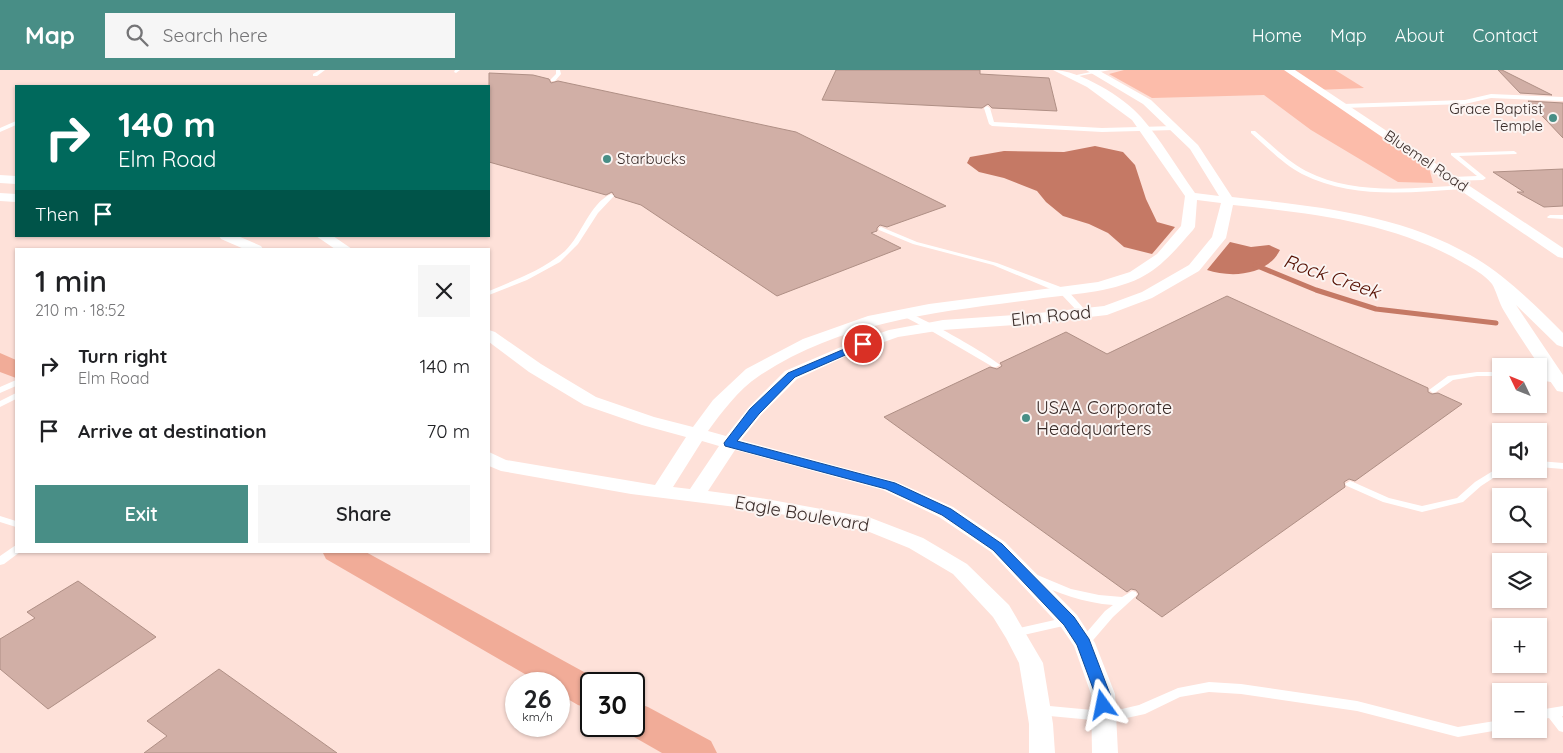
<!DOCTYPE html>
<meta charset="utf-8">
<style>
:root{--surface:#fff;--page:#f6f6f6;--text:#202124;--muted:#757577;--accent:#488e86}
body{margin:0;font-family:Quicksand,sans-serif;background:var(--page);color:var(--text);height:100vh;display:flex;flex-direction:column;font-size:19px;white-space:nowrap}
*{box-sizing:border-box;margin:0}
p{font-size:16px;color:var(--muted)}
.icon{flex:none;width:28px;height:28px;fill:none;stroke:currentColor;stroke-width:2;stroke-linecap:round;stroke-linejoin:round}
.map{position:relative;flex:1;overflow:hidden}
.details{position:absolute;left:15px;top:178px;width:475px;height:305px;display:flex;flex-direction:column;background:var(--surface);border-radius:0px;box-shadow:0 1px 4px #0004}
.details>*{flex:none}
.banner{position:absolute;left:15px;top:15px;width:475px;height:152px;border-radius:0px;box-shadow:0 1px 4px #0004;background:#00695c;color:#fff;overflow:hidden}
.needle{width:32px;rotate:313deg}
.fabs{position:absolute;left:1492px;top:288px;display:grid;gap:10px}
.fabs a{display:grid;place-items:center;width:55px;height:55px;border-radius:0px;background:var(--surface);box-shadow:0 1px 4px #0004;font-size:25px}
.speed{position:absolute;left:505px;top:602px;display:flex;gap:10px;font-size:25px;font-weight:700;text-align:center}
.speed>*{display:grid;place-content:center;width:65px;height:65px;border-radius:50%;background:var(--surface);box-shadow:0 1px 4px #0004;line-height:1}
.speed small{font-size:12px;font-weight:400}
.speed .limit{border:2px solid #111;border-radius:8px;background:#fff;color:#111}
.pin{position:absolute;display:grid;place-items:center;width:42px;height:42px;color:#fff;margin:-21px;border:2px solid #fff;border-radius:50%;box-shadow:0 1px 5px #0007}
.me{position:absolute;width:55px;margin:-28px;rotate:348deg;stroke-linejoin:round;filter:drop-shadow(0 0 4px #0008)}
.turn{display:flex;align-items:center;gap:18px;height:105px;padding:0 20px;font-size:22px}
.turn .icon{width:65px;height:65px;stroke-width:2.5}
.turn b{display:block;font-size:35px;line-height:42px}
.then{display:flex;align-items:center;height:48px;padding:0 20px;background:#0003;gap:10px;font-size:19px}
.round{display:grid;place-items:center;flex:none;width:52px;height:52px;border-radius:0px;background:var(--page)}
.summary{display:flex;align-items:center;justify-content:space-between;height:85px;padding:0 20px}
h1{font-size:30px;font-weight:600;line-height:38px}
.action{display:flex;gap:10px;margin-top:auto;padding:10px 20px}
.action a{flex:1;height:58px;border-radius:0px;background:var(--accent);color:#fff;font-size:20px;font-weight:600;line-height:58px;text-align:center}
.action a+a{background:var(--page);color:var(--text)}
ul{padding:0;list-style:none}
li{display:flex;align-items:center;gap:15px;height:65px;padding:0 20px}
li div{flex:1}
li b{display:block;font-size:19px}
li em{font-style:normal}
header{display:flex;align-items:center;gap:30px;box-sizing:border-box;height:70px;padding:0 25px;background:var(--accent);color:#fff}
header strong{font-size:24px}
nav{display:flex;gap:28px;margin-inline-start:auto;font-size:18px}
.search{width:350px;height:45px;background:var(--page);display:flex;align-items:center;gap:12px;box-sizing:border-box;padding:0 18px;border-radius:0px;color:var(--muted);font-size:19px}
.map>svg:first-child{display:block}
</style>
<header>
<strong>Map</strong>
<div class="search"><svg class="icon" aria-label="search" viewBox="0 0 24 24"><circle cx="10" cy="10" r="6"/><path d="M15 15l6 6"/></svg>Search here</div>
<nav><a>Home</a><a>Map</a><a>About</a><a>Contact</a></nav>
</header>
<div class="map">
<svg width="1563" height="683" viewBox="0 0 1563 683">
<rect width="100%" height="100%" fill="#fee1d9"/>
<!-- green -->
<path fill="#fcbcaa" d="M1124,0H1335L1364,18L1316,20L1429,98L1433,113L1398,112L1311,60L1264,25L1152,28L1109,4Z"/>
<!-- water -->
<path fill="#c57965" d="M1095,76L1123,82L1135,95L1146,129L1157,152L1175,157L1152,184L1124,177L1108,163L1089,154L1063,146L1046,132L1037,121L1004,108L979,102L967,93L970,87L1004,81L1064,82Z
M1230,172L1251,177L1269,175L1280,180C1267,206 1231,208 1207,200Z"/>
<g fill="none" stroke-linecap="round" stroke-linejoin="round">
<!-- stream -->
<path stroke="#c57965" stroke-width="5" d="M1255,195L1316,220L1376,239L1496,253"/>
</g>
<!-- building -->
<path fill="#d1afa6" stroke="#af8f85" d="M836,0H980V4L1049,8L1057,41L992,38L988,34L982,38L822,30Z
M1498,0H1502L1552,25L1520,23Z
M489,3L533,5L549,9L551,13L558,11L796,62L946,136L887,157L880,155L877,158V161L871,163L901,178L777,226L641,135L615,127L612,122L606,125L489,92Z
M1528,31L1563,33V68L1546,50Z
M1563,99V136L1544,137L1517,122H1524L1493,102Z
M1227,226L1428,318V322L1432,324L1438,323L1462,334L1355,411L1349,409L1344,412L1345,417L1162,547L1136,528L1139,524L1136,520L1131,519L1127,522L884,347L990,297L997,299L1002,296L1000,293L1066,262L1107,284Z
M78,511L156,567L48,639L0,599V569L35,548L27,542Z
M219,599L337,683H144L167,666L147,651Z"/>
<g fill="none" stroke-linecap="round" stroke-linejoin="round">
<!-- service -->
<path fill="#fff" fill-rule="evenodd" d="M320,0H325L317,6H313V4Z
M455,0H460L456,3L454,2Z
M556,0H560L561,4L555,11H551V9L556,4Z
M1100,0H1110L1074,7L1072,6Z
M1491,24L1563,27V31L1491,28L1465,34L1343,38L1340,36L1343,34L1465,30Z
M987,36L990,38L994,52L1102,58L1175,56L1178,58L1175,60L1102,62L992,56L989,54L984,38Z
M16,51V55L0,62V58Z
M1251,61H1255C1271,74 1287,91 1306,101C1355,126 1412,118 1465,115L1468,117L1465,119C1411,122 1353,130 1302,104C1283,94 1267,77 1251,63Z
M1514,81L1517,83L1516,84L1459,86L1486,108L1483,110L1452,111L1449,109L1452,107L1477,106L1451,85V83Z
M611,124L614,126L598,143L578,174L560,192L527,210L489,225V221C515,210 543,200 565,181C582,165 589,134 611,124Z
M1550,145H1563V149L1548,148L1547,147Z
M881,157L917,172L997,193L1066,219L1088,243L1087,245H1081L1060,223L993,195L913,174L879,160V158Z
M901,241C911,240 991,286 1000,295L996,297H993L928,259L901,245L900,243Z
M1477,302H1501V306H1477L1453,310L1436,322L1433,323L1429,320L1448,306Z
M1539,305L1563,308V314L1539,310Z
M16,310V316L0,323V317Z
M16,323V329L0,337V331Z
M1539,391L1563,393V399L1539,397Z
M1501,396V399H1506L1504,401L1481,416L1463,432L1422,442L1383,432L1347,416L1345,414L1350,411L1353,412L1389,428L1422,436L1457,428L1475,412Z
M0,446L16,451V457L0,452Z
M16,475V481L20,482L4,494L0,495V486Z
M1035,504L1071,519L1099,525L1122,527L1132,521L1136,522L1137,525L1113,547L1088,576L1084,577L1080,576L1078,573L1080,570L1105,541L1113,535C1084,533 1057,523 1031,511L1030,508L1031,505Z
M1068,547L1072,548L1074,551L1072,554L1015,567L1011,566L1009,563L1011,560L1015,559Z
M1209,612L1241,614L1357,631L1458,657L1501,650V659H1505L1458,667L1357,641L1241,624L1209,622L1180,627L1145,644L1122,649L1103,651L1039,645L1035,644L1033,640L1035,636L1039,635L1103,641L1122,639L1139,635L1178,618Z
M1563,636V646H1562L1563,648V662L1559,661L1549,648L1539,650V640Z"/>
<!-- minor -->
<path fill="#fff" fill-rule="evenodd" d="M1053,0C1079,0 1124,27 1141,47C1161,70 1177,98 1195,123L1219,126L1190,79L1143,34L1086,0H1098L1151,30L1198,75L1232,127C1315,136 1404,144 1477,189C1508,208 1537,237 1563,263V277L1557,275L1516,235L1563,305V322L1557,321C1539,295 1520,268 1504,241C1499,233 1496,220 1492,214C1484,203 1463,193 1451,186C1383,151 1309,143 1233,135L1226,168L1199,201L1152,228L1107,245L1029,254L943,260L898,267L853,283L797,309L761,345L741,370L897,412L953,437L1005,472L1077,545L1095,573L1115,624L1118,683H1092L1091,624L1074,576L1061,557L991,482L939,447L883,420L735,380L708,421L760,428L871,448L923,468L967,494L1009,535L1043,593L1053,654L1055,683H1029V654L1019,593L1006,568L993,547L953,504L909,478L867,461L760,440L631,424L501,401L489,396V382L506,390L655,415L686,367L642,355L584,335L529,302L489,272V260L495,262L541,294L596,327L654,347L693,357L713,330L746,299L803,269L868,246L929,234L1098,212L1130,202L1157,184L1181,156L1185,126L1132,50L1087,17ZM1197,130L1221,133L1212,167L1189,195L1142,222L1104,236L1029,244L943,250L889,260L841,277L785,301L749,337L726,366L708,361C722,342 738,320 759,306C843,250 940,242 1037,229C1071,224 1109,223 1140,208C1162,197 1177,178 1193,160L1195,157ZM702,371L719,376L690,419L673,417Z
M1284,0H1295L1563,178V188L1558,187Z
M0,105L16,106V114L0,113Z
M0,123L16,124V132L0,131Z
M219,166H238L261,176L263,179H244L221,169Z
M316,166H333L352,179H335Z"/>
<!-- primary -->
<path fill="#f1ac98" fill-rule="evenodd" d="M0,283L16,290V308L0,302Z
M322,481H364L604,613L591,614V639L578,635L559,624V614H542L326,489Z
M634,632L648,637L711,671L717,683H662L620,659L619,656H634Z"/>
</g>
<!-- route -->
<path fill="#1a73e8" stroke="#114b97" d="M863,271L866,272L868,274L866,276L795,307L759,344L737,371L895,413L951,439L1002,474L1074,547L1089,569L1110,624L1111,635L1109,639L1103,641L1097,639L1095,635V624L1077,575L1064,555L993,480L942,445L886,419L725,376L724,373L750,339L788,303Z"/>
<!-- markers -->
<g fill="#488e86" stroke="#fbf4f2" stroke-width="2">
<circle cx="1553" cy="48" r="5"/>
<circle cx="607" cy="89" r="5"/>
<circle cx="1026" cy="348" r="5"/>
</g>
<g text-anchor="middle" stroke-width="4" stroke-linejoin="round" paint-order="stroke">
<!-- far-poi labels -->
<g font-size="15" fill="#382a27" stroke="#fbf4f2" text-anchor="end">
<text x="1543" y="44">Grace Baptist<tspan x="1543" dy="17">Temple</tspan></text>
<text x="617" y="94" text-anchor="start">Starbucks</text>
</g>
<!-- far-street labels -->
<g font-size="15" fill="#382a27" stroke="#fbf4f2">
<text transform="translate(1426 91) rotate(34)" y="5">Bluemel Road</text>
</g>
<!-- street labels -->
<g font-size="18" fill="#382a27" stroke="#fbf4f2">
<text transform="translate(1051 246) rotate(-6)" y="6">Elm Road</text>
<text transform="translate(802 444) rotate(10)" y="6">Eagle Boulevard</text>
</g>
<!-- poi labels -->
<g font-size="18" fill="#382a27" stroke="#fbf4f2" text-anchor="start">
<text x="1036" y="344">USAA Corporate<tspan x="1036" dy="21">Headquarters</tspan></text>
</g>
<!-- water labels -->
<g font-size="19" font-style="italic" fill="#550f00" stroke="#fbf4f2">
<text transform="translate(1332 206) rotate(19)" y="7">Rock Creek</text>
</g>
</g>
</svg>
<div class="fabs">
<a><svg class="needle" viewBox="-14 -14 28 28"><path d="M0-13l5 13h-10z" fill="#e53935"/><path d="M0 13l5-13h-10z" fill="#757577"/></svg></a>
<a><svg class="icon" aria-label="sound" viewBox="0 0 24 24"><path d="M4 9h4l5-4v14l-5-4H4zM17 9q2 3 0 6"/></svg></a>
<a><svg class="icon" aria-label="search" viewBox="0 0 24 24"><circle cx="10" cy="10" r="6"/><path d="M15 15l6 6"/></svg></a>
<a><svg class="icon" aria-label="layers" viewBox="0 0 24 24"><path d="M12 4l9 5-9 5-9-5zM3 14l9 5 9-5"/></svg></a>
<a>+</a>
<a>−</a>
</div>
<div class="speed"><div>26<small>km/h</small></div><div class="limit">30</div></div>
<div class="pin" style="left:863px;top:274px;background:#d93025"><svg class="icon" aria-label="arrive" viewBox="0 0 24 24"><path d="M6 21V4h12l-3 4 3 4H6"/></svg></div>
<svg class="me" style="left:1103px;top:635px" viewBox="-20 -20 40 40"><path d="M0-17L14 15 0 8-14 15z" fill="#1a73e8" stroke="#fff" stroke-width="4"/></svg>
<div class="banner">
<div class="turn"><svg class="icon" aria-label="right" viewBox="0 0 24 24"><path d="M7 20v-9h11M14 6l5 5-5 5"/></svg><div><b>140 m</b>Elm Road</div></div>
<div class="then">Then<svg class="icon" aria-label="arrive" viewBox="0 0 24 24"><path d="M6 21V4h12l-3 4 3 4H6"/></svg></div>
</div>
<section class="details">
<div class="summary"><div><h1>1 min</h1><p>210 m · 18:52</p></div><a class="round"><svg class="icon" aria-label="close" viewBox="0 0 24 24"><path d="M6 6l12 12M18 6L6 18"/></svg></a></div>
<ul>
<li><svg class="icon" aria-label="right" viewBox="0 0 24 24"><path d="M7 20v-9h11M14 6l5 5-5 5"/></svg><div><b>Turn right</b><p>Elm Road</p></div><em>140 m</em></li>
<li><svg class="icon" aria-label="arrive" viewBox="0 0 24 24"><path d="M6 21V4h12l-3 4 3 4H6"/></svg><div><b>Arrive at destination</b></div><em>70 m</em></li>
</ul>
<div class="action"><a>Exit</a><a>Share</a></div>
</section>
</div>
